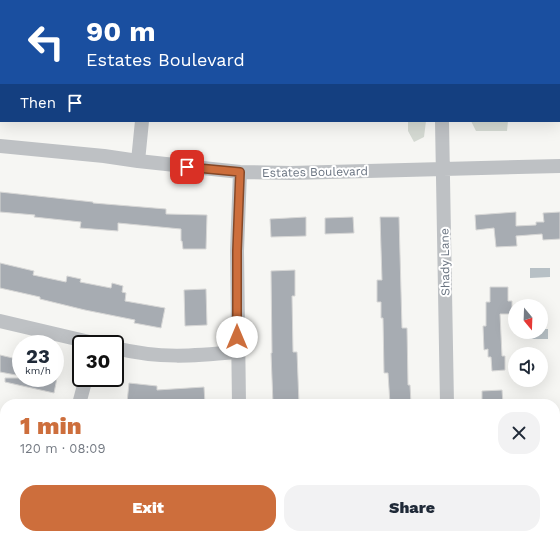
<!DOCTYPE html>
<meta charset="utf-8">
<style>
:root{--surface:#fff;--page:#f2f2f3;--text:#1f2937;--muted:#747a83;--accent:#cd6e3c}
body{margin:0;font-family:"Work Sans",sans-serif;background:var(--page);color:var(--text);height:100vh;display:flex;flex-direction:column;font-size:15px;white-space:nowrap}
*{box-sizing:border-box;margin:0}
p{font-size:13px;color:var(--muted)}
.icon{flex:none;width:22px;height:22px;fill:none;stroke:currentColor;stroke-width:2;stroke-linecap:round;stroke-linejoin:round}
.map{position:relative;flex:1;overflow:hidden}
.details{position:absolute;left:0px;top:399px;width:560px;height:140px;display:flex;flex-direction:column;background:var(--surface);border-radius:16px 16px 0 0;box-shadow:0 4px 16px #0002}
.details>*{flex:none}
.banner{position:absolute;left:0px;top:0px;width:560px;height:122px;box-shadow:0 4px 16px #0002;background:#1a4fa0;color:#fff;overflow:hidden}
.needle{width:26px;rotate:161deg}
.controls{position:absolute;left:508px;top:299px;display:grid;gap:8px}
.controls a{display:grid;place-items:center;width:40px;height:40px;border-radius:50%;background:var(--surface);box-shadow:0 4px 16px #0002;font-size:20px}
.speed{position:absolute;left:12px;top:335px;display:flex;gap:8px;font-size:20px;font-weight:700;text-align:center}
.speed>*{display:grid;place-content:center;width:52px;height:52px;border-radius:50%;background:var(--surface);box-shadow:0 4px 16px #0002;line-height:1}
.speed small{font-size:10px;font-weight:400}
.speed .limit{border:2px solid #111;border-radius:6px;background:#fff;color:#111}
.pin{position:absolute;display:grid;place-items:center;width:34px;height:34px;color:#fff;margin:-17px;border-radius:8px;box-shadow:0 2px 6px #0006}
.me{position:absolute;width:44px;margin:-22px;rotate:0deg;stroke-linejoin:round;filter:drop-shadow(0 0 3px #0008)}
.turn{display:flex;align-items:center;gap:14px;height:84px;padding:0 20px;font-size:18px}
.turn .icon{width:52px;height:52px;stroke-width:2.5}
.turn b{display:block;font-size:28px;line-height:34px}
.then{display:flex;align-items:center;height:38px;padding:0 20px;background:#0003;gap:8px;font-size:15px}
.round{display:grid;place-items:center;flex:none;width:42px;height:42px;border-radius:16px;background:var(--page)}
.head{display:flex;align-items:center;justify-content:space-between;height:68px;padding:0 20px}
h1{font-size:24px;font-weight:800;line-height:30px;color:var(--accent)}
.cta{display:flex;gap:8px;margin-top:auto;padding:8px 20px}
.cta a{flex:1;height:46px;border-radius:16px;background:var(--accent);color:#fff;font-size:16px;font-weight:800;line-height:46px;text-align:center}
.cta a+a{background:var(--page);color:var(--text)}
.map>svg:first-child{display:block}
</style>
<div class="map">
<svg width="560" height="539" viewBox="0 0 560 539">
<rect width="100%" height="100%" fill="#f6f6f3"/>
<!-- green -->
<path fill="#d5dad3" d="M260,0H424V1H261Z
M445,0H560V78L559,1Z
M408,121H426L424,137L414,142L408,131Z
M471,121H508L507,131H476Z"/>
<!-- water -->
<path fill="#b7c0c5" d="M530,268H550V277L530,278Z
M541,329H548V339H527V332H541Z"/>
<!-- building -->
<path fill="#a7acb2" stroke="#d7d7d6" d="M0,192L93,202V203L166,209V214L207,215L206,249H183L182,241H181V229L118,223V231L80,228L81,222L34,217L35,215L0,212Z
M516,212V226L536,225V222H544L543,213L560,212V239L543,240L542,234L516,236L517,246L496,247L494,228L476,230L475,215Z
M306,217V236L271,237L270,219Z
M353,217L354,233L325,234V218Z
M380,217H399L402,328H407L408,385H410L411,404H390L388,373H384L383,318H381V302H377V280H382Z
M0,263L34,271L33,275L66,282L67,276L81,279L80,282L111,288L112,283L123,286L122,292L126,293L125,301L165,308L161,328L134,323L135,320L85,310L40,299V297L0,288Z
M295,270V296H292L293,352H297L299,404H273L271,353H272L271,271Z
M490,287H508V301H512V314H500L502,356H505V370L492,371L491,357H488V349L484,350L483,326H486V302H490Z
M206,289L207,325L185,326L184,290Z
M0,355L21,360V376L0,372Z
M5,378H57L54,393L5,382Z
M129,383L157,386V390L204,387L205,404L127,403Z
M502,390L503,404H482V391Z"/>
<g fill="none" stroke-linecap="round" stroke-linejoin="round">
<!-- minor -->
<path stroke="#bec1c4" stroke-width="14" d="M442,121L447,404
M0,146L104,156L138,161L240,172L291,173L560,166
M138,161L142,121
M0,321L98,344
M115,348C160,359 193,356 237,352
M79,404L86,378
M239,404L237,251L240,172
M0,474L5,473
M242,534V539
M450,534V539"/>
</g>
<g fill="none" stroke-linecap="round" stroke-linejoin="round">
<!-- route casing -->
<g stroke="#854827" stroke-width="10">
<path id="route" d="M187,167L240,172L237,251V337"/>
</g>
<!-- route -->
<use href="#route" stroke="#cd6e3c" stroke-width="7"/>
</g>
<g text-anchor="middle" stroke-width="4" stroke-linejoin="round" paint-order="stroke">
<!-- street labels -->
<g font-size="12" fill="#697380" stroke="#fff">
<text transform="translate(315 172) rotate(-1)" y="4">Estates Boulevard</text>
<text transform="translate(445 262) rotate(-91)" y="4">Shady Lane</text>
</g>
</g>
</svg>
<div class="controls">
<a><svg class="needle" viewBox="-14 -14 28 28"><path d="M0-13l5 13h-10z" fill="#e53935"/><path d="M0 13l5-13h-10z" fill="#747a83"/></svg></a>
<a><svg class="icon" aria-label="sound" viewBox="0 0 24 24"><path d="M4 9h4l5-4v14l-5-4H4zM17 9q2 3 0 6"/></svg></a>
</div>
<div class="speed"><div>23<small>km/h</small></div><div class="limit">30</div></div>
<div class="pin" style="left:187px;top:167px;background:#d93025"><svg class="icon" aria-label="arrive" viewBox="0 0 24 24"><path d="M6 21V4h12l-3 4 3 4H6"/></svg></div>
<svg class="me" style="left:237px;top:337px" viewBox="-20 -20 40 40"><circle r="19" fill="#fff"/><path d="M0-13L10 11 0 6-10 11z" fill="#cd6e3c"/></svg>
<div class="banner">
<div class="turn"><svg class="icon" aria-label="left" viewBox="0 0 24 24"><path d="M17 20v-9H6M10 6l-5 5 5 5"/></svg><div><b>90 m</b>Estates Boulevard</div></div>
<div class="then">Then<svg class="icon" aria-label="arrive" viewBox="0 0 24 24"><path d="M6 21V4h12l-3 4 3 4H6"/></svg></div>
</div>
<section class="details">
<div class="head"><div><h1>1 min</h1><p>120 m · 08:09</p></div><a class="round"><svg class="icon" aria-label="close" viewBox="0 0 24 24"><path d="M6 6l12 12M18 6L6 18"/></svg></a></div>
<div class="cta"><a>Exit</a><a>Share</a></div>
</section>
</div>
